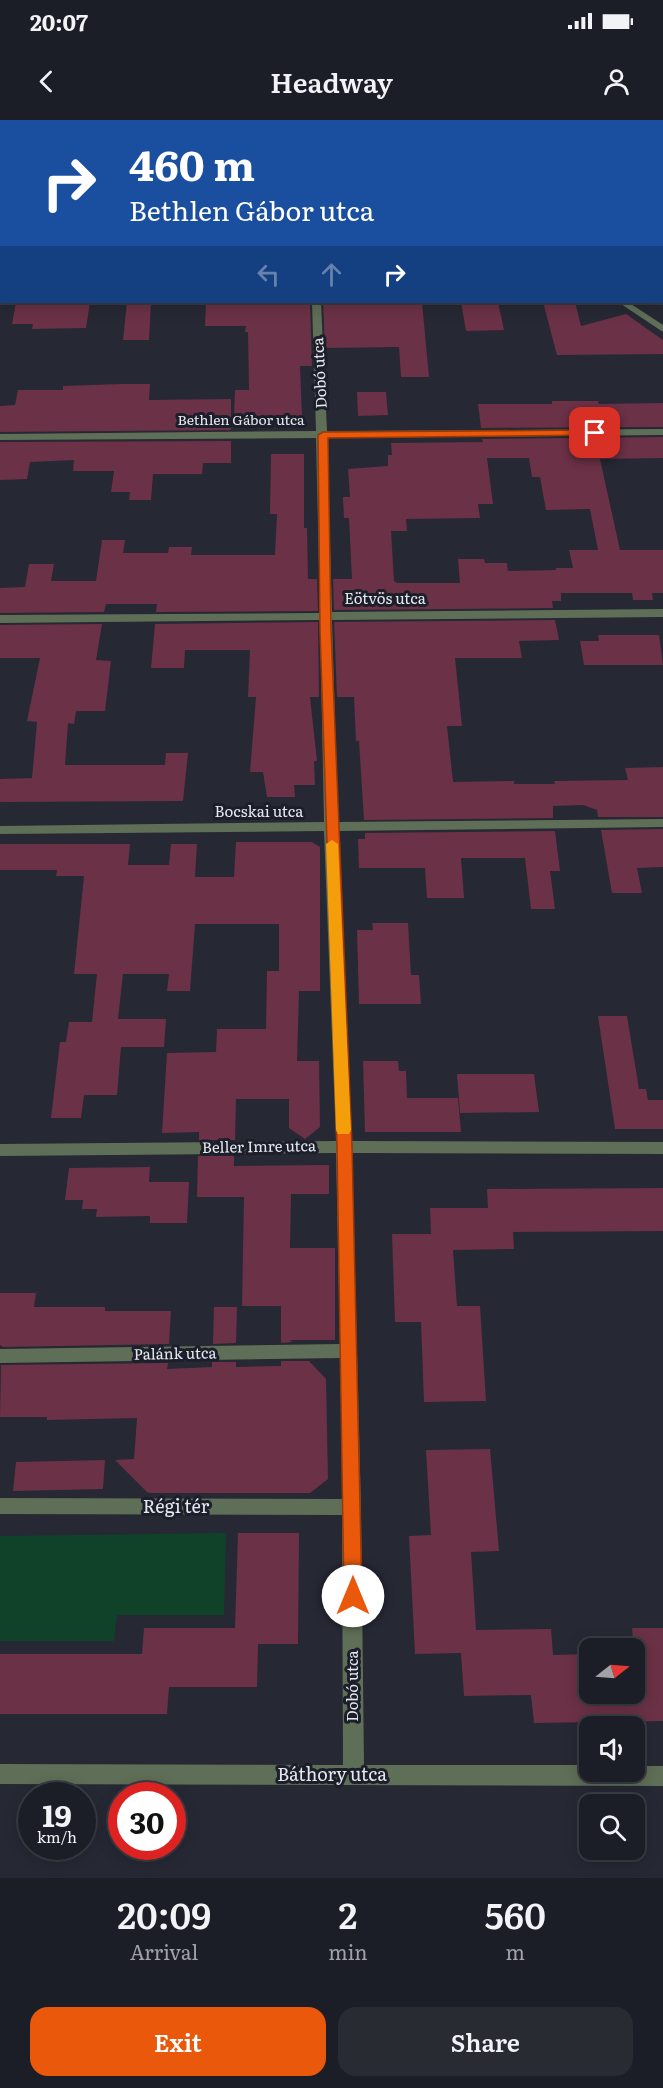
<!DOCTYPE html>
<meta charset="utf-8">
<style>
:root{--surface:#1c1e27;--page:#292b33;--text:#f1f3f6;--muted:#a0a2a7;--line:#3a3c44;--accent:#ea580c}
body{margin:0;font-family:Literata,serif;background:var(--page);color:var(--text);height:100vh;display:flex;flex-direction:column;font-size:22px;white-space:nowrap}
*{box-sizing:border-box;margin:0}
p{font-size:20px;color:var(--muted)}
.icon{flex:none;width:33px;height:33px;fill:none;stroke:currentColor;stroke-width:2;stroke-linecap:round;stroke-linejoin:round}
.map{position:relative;height:1758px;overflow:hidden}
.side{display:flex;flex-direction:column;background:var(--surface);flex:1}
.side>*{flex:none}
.guide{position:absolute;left:0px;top:0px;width:663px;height:183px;box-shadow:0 3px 15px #0003,0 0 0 2px var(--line);background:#1a4fa0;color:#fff;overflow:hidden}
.needle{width:39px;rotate:73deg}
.controls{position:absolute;left:579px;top:1518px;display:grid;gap:12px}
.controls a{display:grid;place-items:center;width:66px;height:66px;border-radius:12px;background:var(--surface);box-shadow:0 3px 15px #0003,0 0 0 2px var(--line);font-size:30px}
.speed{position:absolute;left:18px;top:1662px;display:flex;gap:12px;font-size:30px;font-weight:700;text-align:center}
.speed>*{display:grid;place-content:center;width:78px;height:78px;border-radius:50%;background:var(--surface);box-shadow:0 3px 15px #0003,0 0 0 2px var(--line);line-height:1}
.speed small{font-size:15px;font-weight:400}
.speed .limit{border:9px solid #d22;background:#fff;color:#111}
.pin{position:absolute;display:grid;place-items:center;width:51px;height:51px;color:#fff;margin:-26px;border-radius:12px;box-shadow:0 3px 9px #0006}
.me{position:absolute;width:66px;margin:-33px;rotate:0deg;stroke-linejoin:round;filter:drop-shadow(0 0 4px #0008)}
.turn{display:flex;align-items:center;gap:21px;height:126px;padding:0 30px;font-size:27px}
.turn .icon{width:78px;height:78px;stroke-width:2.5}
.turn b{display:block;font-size:42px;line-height:51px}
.lanes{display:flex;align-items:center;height:57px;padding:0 30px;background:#0003;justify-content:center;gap:30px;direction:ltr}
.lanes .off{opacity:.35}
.eta{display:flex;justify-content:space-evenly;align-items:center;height:102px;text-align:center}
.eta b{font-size:36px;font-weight:600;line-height:42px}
.button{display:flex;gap:12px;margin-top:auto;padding:12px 30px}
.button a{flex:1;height:69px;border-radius:18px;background:var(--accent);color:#fff;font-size:24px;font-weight:600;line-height:69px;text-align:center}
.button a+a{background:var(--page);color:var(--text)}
.status{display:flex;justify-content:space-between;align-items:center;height:42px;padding:0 30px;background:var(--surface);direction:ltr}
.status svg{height:16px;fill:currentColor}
header{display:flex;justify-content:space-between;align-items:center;height:78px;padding:0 30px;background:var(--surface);font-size:27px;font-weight:600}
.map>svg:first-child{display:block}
</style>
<div class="status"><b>20:07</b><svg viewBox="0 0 49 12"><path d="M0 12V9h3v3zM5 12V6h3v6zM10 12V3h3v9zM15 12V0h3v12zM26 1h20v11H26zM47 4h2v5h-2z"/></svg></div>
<header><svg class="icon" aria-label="back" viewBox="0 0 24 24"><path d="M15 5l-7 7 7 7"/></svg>Headway<svg class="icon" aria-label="person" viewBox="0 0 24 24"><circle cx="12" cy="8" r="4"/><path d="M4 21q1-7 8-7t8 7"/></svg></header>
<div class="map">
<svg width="663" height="1758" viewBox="0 0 663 1758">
<rect width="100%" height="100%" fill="#262834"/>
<!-- green -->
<path fill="#104129" d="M226,1413L224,1495H117L114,1521H0V1416Z"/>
<!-- building -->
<path fill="#6b3146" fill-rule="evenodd" d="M16,182H90L86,208L32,209L33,204H12Z
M127,182H151L149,220H123Z
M206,182H310L312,246H300L302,296H234L235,270H249L248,212H245L246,206H205Z
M323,182H422L429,257H401L399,227L325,228Z
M461,182H498L504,210L466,211Z
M543,182H575L581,206L626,194L663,220V234L557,235Z
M121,264H150L149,280L231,279V310L0,312V286L15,285L18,270H63V266Z
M357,272H386L388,295L358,296Z
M552,281H598L599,284L663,283V307L481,308L478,284H552Z
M663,317V338L600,339L620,430H663V473H652L653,480H633L632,473H561V481H552L553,488L334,490L333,459H352L349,398H344L343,377H350L348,349L388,346V335H392L391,323L483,322L482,319ZM487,338H529L532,357H540L546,390L590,389L598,430H569L573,448H556V450L508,451L507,443H485L484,439H458L460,463H397L394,461L391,411H407L406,399L480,398L478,384H493Z
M231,321V343H203L202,354H153L151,380H129L130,372H111L114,351H73L74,340L30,342L27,359L0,360V322Z
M271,334H304V408H307L308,459H317L318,491L156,492L157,484H106L104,492L0,493V468L25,467L29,444H54L51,461H96L102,420H125L123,433H168L169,427H192L191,435H275L277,394H270Z
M555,500L559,520L519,521L522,538H455L462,606H447L453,662L514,661V664H555L554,661L628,660L625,648L663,647V697H598L597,690L583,685L553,686V698L364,700L359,621H356L354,577H337L334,502Z
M318,502L319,577H310L317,641H314L315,665H294L295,677H267L263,652H250L256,577H248L250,530H185L184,548H151L155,504Z
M102,504L96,540L111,541L105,591H76L74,604L68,603L65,645H165L166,633H188L183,681L0,682V659L32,658L37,602L27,601L40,538H0V505Z
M598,515H659L663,545H584L580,521H599Z
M663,709V747L637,748L642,773H612L601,710Z
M555,711L560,751H550L555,789H531L525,738H461L464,778H427L425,748H359L358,719H365V713Z
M236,722H312L320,727V871H299L297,941H319L320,1007L305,1019L289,1008V979H236L235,1020H199V1012L162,1013L167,933L216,932L217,909H266L267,851H279V804H195L190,871H167L169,854H123L118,899H166L164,927H121L117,975H84L81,998H51L60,922H66L69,902H92L97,854H74L84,756H56L57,750H0V724H130L128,745H169L171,724H197L195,757H234Z
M372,803H408L411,855H419L421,884H359L357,810H373Z
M598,896H627L639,969H646L648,980H663V1009H615Z
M363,941H398L399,951H406L407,978H458L461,1012H365Z
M457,954H534L539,992L460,993Z
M198,1036H234V1046L329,1045V1074H291L290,1128H335V1220H290L292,1222L281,1223V1186H242L244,1077H197Z
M150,1047L149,1062H189L187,1103H150V1096L96,1097L97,1089H82L83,1080H65L69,1048Z
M663,1068V1111L513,1112L514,1129L453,1130L457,1186H480L486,1281L424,1282L421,1202H395L392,1114H431L430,1088H488L487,1069Z
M0,1173H36L34,1187H105V1191H171L169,1224L3,1227L0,1225Z
M214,1187H237L236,1223L213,1224Z
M281,1241H309L326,1259L328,1359L310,1373H148L115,1340L134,1339L137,1298L47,1300V1297H0L1,1245L168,1243L167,1249L212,1247V1242H236V1247L281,1246Z
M490,1329L499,1431L471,1432L476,1510L551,1509L553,1535L590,1534V1574H634V1528L632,1508H663V1601L534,1603L531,1575L464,1576L461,1533L415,1534L409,1416L431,1415L426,1330Z
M105,1340L103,1369L13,1371L16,1342Z
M238,1413H299L298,1524H258L257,1567H169L167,1594H0V1534H142L144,1508H235Z"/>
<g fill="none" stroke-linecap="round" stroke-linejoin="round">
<!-- service -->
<path fill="#5f6e57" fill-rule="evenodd" d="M559,0H568L569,2H560Z"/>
<!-- minor -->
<path fill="#5f6e57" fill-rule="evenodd" d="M651,0H660L661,2H652Z
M0,166H2V172H0Z
M312,182H321L327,311L663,309V315L327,318L332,492L663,489V497L332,500L338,702L663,699V707L338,711L352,1021L663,1022V1034L352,1033L361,1387L364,1645H590V1652H634V1646H663V1666L0,1664V1644L343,1645L342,1395L0,1394V1378L342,1379L341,1238L0,1243V1229L340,1224L336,1033L0,1036V1024L336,1021L324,711L0,714V706L324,702L320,500L0,503V495L320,493L316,318L0,320V314L316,311Z"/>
<!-- tertiary -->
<path fill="#5f6e57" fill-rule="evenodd" d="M495,0H504L505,2H496Z
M653,0H663V4L662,2Z
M662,157H663V163H662Z
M618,182H628L663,205V212Z"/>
<!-- secondary -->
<path fill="#7d9471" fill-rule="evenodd" d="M531,0H540L541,2H532Z
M662,116L663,117V123L662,122Z"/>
</g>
<!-- route -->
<path fill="#ea580c" stroke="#983908" stroke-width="1.5" d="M595,310L598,311V315L328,318L331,510L352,1026L362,1476L359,1482L353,1484L346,1482L344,1476L337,1026L320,510L318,315L323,312Z"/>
<!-- slow -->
<path fill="#f59e0b" d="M332,720L338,724L351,1010L349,1014H338L336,1010L326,724Z"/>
<g text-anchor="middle" stroke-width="6" stroke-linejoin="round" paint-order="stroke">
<!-- far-street labels -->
<g font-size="14" fill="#e6e8f0" stroke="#1c1e2a">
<text x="241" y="305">Bethlen Gábor utca</text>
</g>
<!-- street labels -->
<g font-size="15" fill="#e6e8f0" stroke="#1c1e2a">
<text transform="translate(320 253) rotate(-93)" y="5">Dobó utca</text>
<text x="385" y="484">Eötvös utca</text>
<text x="259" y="697">Bocskai utca</text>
<text transform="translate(259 1027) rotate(-1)" y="5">Beller Imre utca</text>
<text transform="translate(175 1234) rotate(-1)" y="5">Palánk utca</text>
<text transform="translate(353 1566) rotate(-90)" y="5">Dobó utca</text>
</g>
<!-- near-street labels -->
<g font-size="18" fill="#e6e8f0" stroke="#1c1e2a">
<text x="176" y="1393">Régi tér</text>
<text x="332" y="1661">Báthory utca</text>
</g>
</g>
</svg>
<div class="controls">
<a><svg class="needle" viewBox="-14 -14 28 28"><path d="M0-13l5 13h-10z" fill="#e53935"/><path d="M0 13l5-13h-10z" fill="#a0a2a7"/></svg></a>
<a><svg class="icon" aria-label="sound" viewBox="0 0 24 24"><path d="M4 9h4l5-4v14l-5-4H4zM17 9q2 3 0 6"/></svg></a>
<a><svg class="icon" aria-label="search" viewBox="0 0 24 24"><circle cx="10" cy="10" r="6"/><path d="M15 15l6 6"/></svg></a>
</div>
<div class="speed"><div>19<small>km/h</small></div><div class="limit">30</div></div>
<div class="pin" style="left:595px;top:313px;background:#d93025"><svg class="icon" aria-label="arrive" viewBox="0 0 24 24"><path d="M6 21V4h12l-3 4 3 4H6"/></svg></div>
<svg class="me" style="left:353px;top:1476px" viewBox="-20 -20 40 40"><circle r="19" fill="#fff"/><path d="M0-13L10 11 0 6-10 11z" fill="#ea580c"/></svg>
<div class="guide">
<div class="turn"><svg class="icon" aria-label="right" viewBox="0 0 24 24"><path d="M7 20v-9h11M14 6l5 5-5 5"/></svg><div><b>460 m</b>Bethlen Gábor utca</div></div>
<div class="lanes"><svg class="icon off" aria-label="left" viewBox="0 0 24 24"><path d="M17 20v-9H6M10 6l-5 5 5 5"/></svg><svg class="icon off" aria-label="ahead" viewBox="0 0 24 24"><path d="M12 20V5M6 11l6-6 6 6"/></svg><svg class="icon" aria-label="right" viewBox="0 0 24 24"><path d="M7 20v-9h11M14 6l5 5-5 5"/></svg></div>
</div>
</div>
<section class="side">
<div class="eta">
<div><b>20:09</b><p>Arrival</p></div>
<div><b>2</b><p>min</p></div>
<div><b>560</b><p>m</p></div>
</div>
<div class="button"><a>Exit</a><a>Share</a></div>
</section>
